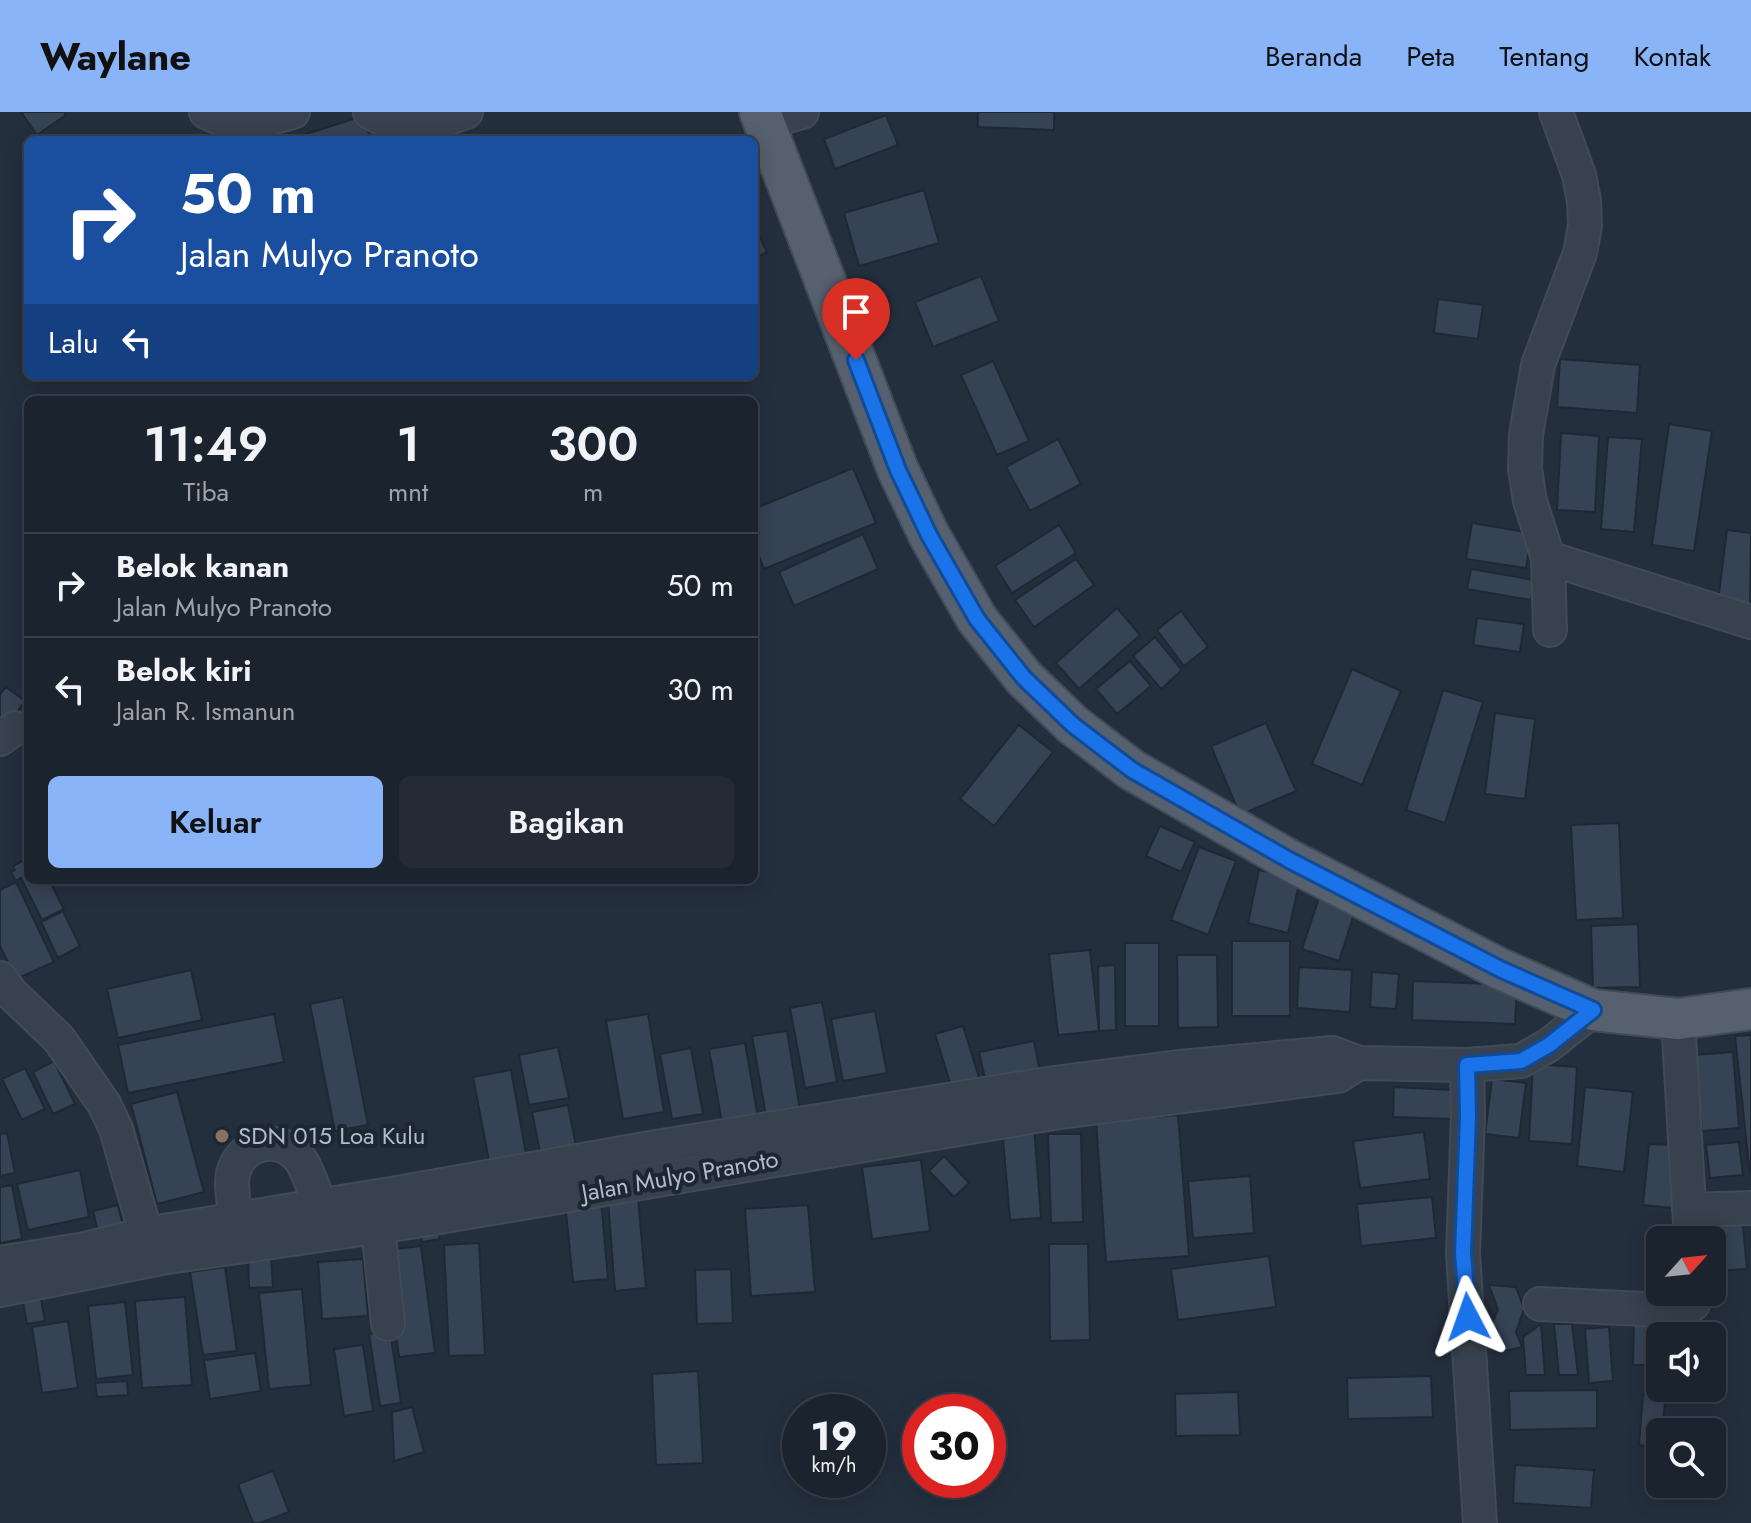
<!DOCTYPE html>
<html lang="id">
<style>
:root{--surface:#1b232e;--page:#242b36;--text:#f1f3f6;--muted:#a0a4aa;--line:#39404a;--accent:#8ab4f8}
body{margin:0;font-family:Jost,sans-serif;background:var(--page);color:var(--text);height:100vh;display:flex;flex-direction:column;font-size:30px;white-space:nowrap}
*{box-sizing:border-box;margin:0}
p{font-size:26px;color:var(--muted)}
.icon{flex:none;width:44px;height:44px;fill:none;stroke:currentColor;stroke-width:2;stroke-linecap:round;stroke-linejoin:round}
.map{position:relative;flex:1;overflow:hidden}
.drawer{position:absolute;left:24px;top:284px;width:734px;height:488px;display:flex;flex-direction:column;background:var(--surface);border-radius:12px;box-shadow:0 4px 20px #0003,0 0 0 2px var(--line)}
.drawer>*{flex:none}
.top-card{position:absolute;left:24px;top:24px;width:734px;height:244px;border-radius:12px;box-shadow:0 4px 20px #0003,0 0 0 2px var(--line);background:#1a4fa0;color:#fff;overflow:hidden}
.needle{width:52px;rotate:63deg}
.buttons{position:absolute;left:1646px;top:1114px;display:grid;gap:16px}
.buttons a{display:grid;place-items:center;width:80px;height:80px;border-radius:12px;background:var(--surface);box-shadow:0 4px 20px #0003,0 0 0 2px var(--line);font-size:40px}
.speed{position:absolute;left:782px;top:1282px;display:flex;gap:16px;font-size:40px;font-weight:700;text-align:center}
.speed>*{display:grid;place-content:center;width:104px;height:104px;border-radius:50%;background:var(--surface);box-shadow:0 4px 20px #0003,0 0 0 2px var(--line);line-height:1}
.speed small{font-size:20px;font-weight:400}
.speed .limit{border:12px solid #d22;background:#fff;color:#111}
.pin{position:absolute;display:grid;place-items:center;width:68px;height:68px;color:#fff;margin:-82px -34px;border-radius:50% 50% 50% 0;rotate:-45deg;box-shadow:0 0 8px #0007}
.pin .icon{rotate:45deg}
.me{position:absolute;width:88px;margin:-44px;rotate:356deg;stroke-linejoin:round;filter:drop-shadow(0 0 6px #0008)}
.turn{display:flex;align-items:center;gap:28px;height:168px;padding:0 24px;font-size:36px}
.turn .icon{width:104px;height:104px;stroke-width:2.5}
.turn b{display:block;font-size:56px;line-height:68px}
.then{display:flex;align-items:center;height:76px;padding:0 24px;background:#0003;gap:16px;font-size:30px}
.eta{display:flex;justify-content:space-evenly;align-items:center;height:136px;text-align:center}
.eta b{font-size:48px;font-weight:600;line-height:56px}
.cta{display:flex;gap:16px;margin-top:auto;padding:16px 24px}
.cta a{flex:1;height:92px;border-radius:12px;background:var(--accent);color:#111;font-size:32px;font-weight:600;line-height:92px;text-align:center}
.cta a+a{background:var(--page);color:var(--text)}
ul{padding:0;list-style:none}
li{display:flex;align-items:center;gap:24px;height:104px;padding:0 24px;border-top:2px solid var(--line)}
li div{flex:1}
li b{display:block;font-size:30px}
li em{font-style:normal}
header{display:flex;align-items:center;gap:48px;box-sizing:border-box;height:112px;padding:0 40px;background:var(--accent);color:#111}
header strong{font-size:38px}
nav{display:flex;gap:44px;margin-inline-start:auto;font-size:28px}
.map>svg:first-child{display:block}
</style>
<header>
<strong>Waylane</strong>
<nav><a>Beranda</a><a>Peta</a><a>Tentang</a><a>Kontak</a></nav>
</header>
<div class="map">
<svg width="1751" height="1411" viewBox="0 0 1751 1411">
<rect width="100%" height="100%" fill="#242f3e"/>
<!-- building -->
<path fill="#364354" stroke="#1f2835" stroke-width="2" d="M21,0H64L66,3L37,23Z
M978,0H1054V18L978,15Z
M886,3L898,33L835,57L824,27Z
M363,4L371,28H287Z
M924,78L939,131L859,154L844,101Z
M754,113L767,140L754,147Z
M981,164L999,209L933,235L915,190Z
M1438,187L1483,193L1478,227L1434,221Z
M1560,247L1640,253L1637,301L1557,295Z
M993,249L1029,329L997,343L961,263Z
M1669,312L1712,319L1694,439L1652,433Z
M1561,321L1599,324L1595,400L1557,398Z
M1608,325L1642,327L1634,420L1601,417Z
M1058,327L1081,372L1030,399L1006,355Z
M853,356L876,411L764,457L754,431V397Z
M1472,411L1532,421L1526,456L1466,447Z
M1059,413L1076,441L1012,481L995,454Z
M1727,418L1751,421L1750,493L1718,489Z
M863,422L878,457L794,494L779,460Z
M1076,447L1094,473L1034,515L1015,488Z
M1471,457L1534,468L1531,488L1467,477Z
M1117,496L1140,523L1079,577L1056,551Z
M1181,499L1208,535L1184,554L1157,518Z
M1477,506L1524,512L1520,540L1473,533Z
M1155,525L1182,558L1161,577L1133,544Z
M1130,549L1151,574L1117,602L1096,577Z
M1352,557L1401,579L1362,673L1312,652Z
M6,575L25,589L3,619L0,617V582Z
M1443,578L1483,590L1445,711L1406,698Z
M1495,601L1535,607L1525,687L1485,682Z
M1266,611L1296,679L1240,703L1211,634Z
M1019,613L1053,640L994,714L960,687Z
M1619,711L1623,806L1576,808L1571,713Z
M1160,714L1195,730L1181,760L1146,744Z
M1199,735L1236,749L1208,823L1171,808Z
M28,746V768H49L64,797L42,808L21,766L16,769L11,760L15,758L13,754Z
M1259,758L1300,768L1288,821L1248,811Z
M16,770L54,850L16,867L0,834V778Z
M1319,786L1355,799L1339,849L1302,837Z
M63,799L80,834L58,846L41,810Z
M1638,812L1640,875L1593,876L1591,814Z
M1232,829H1290V904H1232Z
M1125,831H1159V914H1125Z
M1090,838L1099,919L1058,923L1049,842Z
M1177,843H1217L1218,915L1178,916Z
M1115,853L1116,918L1099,919L1098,854Z
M1299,855L1352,858L1350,900L1297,896Z
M191,858L202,908L118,926L107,877Z
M1372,860L1399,862L1396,897L1370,895Z
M1413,869L1517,873L1515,912L1412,908Z
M343,885L368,1013L335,1019L310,892Z
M822,890L837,970L805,976L790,896Z
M875,899L887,961L843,969L831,907Z
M274,902L284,950L128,981L118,933Z
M648,902L664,1000L623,1007L606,909Z
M963,914L981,972L953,980L935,922Z
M787,919L800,998L766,1004L752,924Z
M1751,923V1062H1750L1735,924Z
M1034,929L1040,960L986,971L979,940Z
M745,931L759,1011L723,1017L709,937Z
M558,935L569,986L529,993L519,943Z
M691,936L703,1002L672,1007L660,942Z
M1733,940L1739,1016L1702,1019L1695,943Z
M54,949L75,992L53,1002L33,960Z
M1533,952L1577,955L1572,1032L1529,1029Z
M25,956L45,997L22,1008L2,967Z
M511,958L527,1047L490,1054L473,965Z
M1492,967L1526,971L1519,1026L1485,1022Z
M1394,975L1452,978L1451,1007L1393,1005Z
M1585,975L1633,980L1624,1060L1577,1054Z
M177,980L204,1080L157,1092L131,992Z
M568,993L577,1039L541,1045L532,1000Z
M1178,1003L1189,1144L1106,1150L1096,1009Z
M1034,1013L1041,1106L1010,1108L1002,1015Z
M1424,1020L1430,1067L1360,1076L1353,1029Z
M7,1021L15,1061L0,1064V1022Z
M1048,1022H1081L1083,1110L1051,1111Z
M1739,1030L1743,1063L1710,1066L1706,1033Z
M1649,1032L1676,1033L1682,1097L1643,1093Z
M944,1044L969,1071L954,1085L929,1059Z
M921,1048L930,1119L872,1127L862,1055Z
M80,1058L89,1105L28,1118L17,1072Z
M1250,1064L1254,1121L1193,1126L1188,1069Z
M12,1073L22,1127L0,1131V1075Z
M1432,1085L1436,1126L1361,1134L1357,1092Z
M638,1086L646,1176L615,1179L608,1089Z
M601,1087L608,1167L573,1170L565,1090Z
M118,1093L123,1114L98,1120L93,1099Z
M808,1093L815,1180L751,1184L745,1097Z
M1742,1103L1747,1157L1712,1159V1128H1710L1708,1105Z
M436,1107L440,1127L422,1130L418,1109Z
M479,1131L485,1243L449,1244L444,1133Z
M1049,1132H1088L1090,1228L1050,1229Z
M421,1134L435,1241L399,1245L385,1138Z
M271,1143L273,1175L249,1176L248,1144Z
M1269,1144L1276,1195L1178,1208L1171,1157Z
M363,1147L368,1204L322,1207L318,1150Z
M225,1155L237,1239L203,1243L190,1160Z
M731,1157L733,1211L697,1212L695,1158Z
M1489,1173L1516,1175L1524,1197L1516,1220L1522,1235L1500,1240L1491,1213L1498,1198Z
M302,1177L311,1273L269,1277L259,1181Z
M40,1182L45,1209L27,1212L22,1185Z
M185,1185L192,1273L142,1276L135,1189Z
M125,1190L133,1263L96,1267L88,1194Z
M1634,1207H1668L1667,1224H1660V1253H1633Z
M1673,1208H1698V1224H1673Z
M68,1209L78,1276L42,1281L32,1215Z
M1541,1212L1545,1263H1526L1523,1225Z
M1554,1212H1572L1578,1263H1559Z
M1609,1215L1613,1269L1589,1271L1585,1217Z
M390,1219L401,1291L380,1294L369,1222Z
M363,1233L373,1299L344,1304L334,1237Z
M255,1241L261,1279L210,1287L204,1248Z
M698,1259L703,1351L656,1353L652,1262Z
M1431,1264L1433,1305L1348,1307L1347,1266Z
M127,1269L128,1283L97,1285L95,1271Z
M1597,1278V1316L1510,1318L1509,1279Z
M1238,1280L1240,1323L1176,1324L1175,1282Z
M1643,1282L1666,1283L1660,1335L1639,1333Z
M412,1295L424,1340L394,1349L392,1300Z
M1515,1353L1594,1358L1591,1396L1513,1391Z
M273,1359L289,1400L260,1411H253L238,1372Z"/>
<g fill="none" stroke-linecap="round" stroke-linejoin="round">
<!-- minor casing -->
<g stroke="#414a57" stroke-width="36">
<path id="minor" d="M206,0C241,19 257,9 293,0
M370,0C414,25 421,15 466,0
M764,11L802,0
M1548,446L1751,510
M1550,518L1548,446L1530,389L1525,357L1526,323L1538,253L1580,141L1585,114L1584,89L1579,63L1556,0
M0,627L15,616
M0,866L11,881L59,927L104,992L116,1017L146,1122L149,1141
M1678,907L1691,1128
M1467,953L1468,1004L1463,1141L1480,1411
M376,1096L388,1212
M1689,1098L1751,1096
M236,1108C235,1093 229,1072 234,1058C244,1029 281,1022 300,1047C309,1060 314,1079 320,1094
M0,1151L85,1137L146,1122L397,1081L656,1035L1054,971L1179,955L1332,941L1359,951L1467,953L1521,949L1549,933L1593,898
M0,1178L161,1146L410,1110L1053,1001L1338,964L1359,951
M1540,1192L1684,1199L1693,1192L1694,1180"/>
</g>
<!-- major casing -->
<g stroke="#414a57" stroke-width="44">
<path id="major" d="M760,0L898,358L929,423L977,507L1024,566L1073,613L1132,658L1289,748L1500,857L1593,898L1678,907L1751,897"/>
</g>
<!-- minor -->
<use href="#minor" stroke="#38414e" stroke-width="32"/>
<!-- major -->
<use href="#major" stroke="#56606e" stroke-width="40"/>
</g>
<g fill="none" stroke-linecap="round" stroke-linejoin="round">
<!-- route casing -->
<g stroke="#114b97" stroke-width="20">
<path id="route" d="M856,248L898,358L929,423L977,507L1024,566L1073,613L1132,658L1289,748L1500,857L1593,898L1549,933L1521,949L1467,953L1468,1004L1463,1141L1468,1205"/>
</g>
<!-- route -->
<use href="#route" stroke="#1a73e8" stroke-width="14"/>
</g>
<!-- markers -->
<circle fill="#8d6e63" stroke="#1d2633" stroke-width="3" cx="222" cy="1024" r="8"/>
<g text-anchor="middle" stroke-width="8" stroke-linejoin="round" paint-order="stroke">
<!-- poi labels -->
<g font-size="24" fill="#b4bcc9" stroke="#1d2633" text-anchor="start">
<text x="238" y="1032">SDN 015 Loa Kulu</text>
</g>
<!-- street labels -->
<g font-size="24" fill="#b4bcc9" stroke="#1d2633">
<text transform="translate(680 1064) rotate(-10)" y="8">Jalan Mulyo Pranoto</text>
</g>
</g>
</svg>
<div class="buttons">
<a><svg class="needle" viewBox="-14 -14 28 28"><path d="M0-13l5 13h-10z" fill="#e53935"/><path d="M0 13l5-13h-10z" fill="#a0a4aa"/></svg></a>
<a><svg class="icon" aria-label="sound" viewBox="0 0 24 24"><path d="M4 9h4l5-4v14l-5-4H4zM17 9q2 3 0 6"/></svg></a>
<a><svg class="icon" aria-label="search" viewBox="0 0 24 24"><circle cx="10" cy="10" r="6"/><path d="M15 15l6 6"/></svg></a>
</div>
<div class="speed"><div>19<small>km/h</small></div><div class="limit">30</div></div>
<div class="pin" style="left:856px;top:248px;background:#d93025"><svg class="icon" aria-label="arrive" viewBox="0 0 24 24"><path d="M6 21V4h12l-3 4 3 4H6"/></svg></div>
<svg class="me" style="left:1468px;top:1205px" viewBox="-20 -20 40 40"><path d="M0-17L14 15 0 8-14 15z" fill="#1a73e8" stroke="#fff" stroke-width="4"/></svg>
<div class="top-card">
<div class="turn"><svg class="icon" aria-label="right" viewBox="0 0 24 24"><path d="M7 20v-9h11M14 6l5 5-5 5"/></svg><div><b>50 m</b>Jalan Mulyo Pranoto</div></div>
<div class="then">Lalu<svg class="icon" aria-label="left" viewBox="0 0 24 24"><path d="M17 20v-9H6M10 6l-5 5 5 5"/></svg></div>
</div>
<section class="drawer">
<div class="eta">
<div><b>11:49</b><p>Tiba</p></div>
<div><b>1</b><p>mnt</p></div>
<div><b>300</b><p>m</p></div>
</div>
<ul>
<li><svg class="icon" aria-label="right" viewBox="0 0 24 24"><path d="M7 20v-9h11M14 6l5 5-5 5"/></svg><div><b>Belok kanan</b><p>Jalan Mulyo Pranoto</p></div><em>50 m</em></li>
<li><svg class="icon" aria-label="left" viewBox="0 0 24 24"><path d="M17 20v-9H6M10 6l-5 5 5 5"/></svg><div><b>Belok kiri</b><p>Jalan R. Ismanun</p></div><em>30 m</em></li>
</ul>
<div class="cta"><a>Keluar</a><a>Bagikan</a></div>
</section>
</div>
